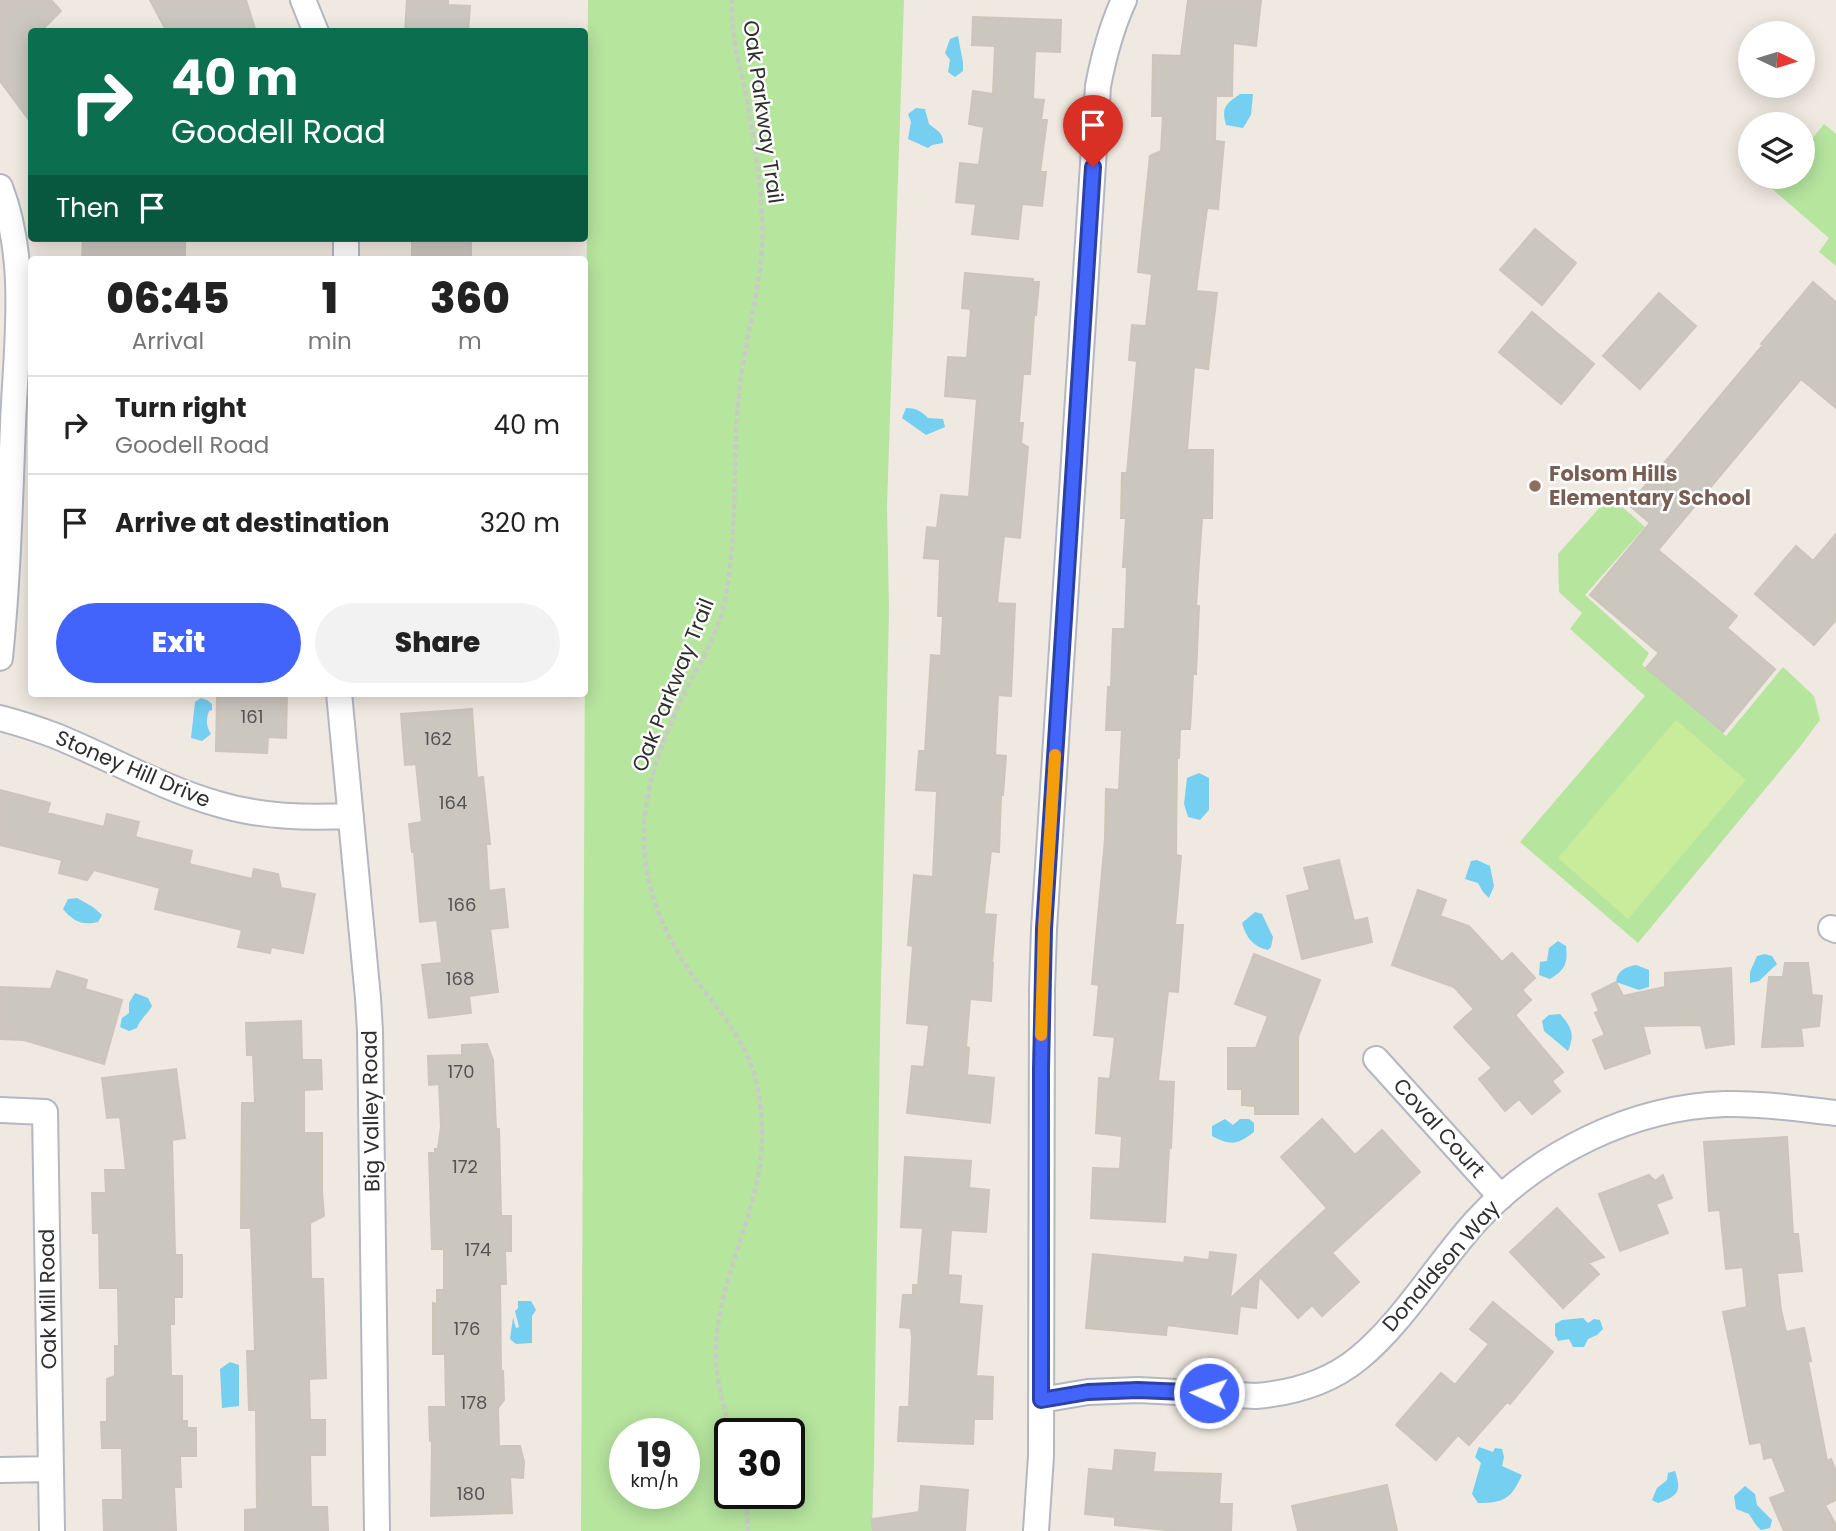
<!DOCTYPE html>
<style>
:root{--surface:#fff;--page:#f2f2f2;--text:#222;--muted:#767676;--line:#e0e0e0;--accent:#4264fb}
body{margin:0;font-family:Poppins,sans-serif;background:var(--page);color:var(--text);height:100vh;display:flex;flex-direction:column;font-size:26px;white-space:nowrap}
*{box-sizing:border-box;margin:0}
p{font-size:23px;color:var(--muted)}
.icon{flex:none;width:38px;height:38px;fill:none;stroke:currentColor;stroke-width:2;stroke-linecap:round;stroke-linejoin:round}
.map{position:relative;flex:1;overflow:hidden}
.details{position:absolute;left:28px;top:256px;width:560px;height:441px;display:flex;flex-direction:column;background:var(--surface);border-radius:7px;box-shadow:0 4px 18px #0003}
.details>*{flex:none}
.guide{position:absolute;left:28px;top:28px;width:560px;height:214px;border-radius:7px;box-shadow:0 4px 18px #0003;background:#0b6e4f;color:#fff;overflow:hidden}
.needle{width:46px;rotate:94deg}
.buttons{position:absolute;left:1738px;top:21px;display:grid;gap:14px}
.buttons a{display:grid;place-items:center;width:77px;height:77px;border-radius:50%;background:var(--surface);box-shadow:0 4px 18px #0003;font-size:35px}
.speed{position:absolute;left:609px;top:1418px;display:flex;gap:14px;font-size:35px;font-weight:700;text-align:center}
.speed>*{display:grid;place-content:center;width:91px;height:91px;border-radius:50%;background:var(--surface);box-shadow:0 4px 18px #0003;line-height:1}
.speed small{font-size:18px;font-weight:400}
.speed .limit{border:4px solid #111;border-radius:10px;background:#fff;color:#111}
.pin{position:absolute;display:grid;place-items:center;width:60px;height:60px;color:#fff;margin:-72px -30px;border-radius:50% 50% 50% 0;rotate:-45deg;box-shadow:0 0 7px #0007}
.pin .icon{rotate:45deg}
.me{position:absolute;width:77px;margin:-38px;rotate:273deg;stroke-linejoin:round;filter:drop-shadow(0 0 5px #0008)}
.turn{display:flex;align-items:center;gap:24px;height:147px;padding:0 28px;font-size:32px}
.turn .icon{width:91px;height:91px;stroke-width:2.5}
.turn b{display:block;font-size:49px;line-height:60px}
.then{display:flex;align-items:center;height:66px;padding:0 28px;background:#0003;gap:14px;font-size:26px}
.eta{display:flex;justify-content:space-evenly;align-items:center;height:119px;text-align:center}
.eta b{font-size:42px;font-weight:800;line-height:49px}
.cta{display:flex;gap:14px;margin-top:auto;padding:14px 28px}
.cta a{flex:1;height:80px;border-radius:42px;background:var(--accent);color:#fff;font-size:28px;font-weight:800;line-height:80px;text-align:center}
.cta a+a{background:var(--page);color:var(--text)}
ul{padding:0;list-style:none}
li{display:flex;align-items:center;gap:21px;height:98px;padding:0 28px;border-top:2px solid var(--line)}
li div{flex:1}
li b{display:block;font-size:26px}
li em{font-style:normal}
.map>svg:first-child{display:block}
</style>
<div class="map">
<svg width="1836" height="1531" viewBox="0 0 1836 1531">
<rect width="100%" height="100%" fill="#efe9e1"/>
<!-- green -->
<path fill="#b6e59e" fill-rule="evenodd" d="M588,0H904L887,506L889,609L880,1033L874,1461L872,1531H581ZM625,1433H684V1493H625ZM730,1433H789V1493H730Z
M1824,124L1836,134V266L1819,252L1829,238L1771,188L1780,177H1802L1803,150Z
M1610,496L1645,527L1585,595L1649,653L1642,665L1726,736L1783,667L1814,696L1820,720L1799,748L1638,943L1520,842L1645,696L1570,629L1582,613L1559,592L1558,554Z"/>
<!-- pitch -->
<path fill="#c9ec9a" d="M1676,720L1746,780L1628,919L1558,858Z"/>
<!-- water -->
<path fill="#75cff0" d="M958,36L963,62V71L955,77L948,72L950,60L945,53L950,39Z
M1240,94H1253L1251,115L1243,128L1226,125C1221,107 1226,104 1240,94Z
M916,108L925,109L929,124C936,130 944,133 943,143L932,145L928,148L908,139L911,122L908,114Z
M906,408C916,408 921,411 928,418L943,419L945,427L926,435L902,418Z
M201,698L207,700L212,704V710L209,711C206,720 206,726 211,734L202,741L191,738L195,702Z
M1199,773L1209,778V810L1200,820L1188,817L1184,804L1187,778Z
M1477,860L1490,866L1494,886L1489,898L1483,892L1478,883L1465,879L1471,861Z
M77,898L93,907L102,915L98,922C82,926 73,921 63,909L68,899Z
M1255,912L1262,914L1273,937L1271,947L1268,950C1253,947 1246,937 1242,923Z
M1558,941L1566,946C1568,964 1565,970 1550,979L1539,975L1540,962L1547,961L1549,948Z
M1765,954L1772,956L1777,964L1759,981L1750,983V972L1757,956Z
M1636,965L1649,970V987L1639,990L1616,982C1617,971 1625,967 1636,965Z
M135,993L148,998L152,1006C147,1015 140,1019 137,1028L129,1031L120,1027L122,1018L129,1013V1003Z
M1560,1014C1572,1028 1575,1034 1568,1051L1544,1031L1542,1021L1549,1015Z
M1225,1119L1233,1125L1240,1119H1249L1254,1123V1132C1237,1145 1231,1146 1212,1136V1126Z
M518,1301H531L536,1310L532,1316V1343L516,1344L510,1339L513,1318L516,1328L519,1327L515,1311L518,1308Z
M1583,1318L1588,1323L1594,1319L1600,1320L1603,1329L1597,1335L1588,1339L1584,1347H1573L1569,1339L1558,1341L1555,1335V1324L1562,1320Z
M230,1362L239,1365V1406L222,1408L220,1369Z
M1479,1447L1493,1452L1495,1448L1502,1449L1504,1457L1502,1466L1522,1475C1511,1499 1504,1503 1478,1503L1472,1494L1481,1463L1475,1457Z
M1675,1471C1682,1492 1678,1496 1658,1503L1652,1500L1657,1488L1667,1480L1668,1473Z
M1745,1486L1755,1494L1757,1505L1772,1520L1770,1528L1761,1530L1756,1525L1749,1514L1736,1509L1734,1496Z"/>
<!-- building -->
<path fill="#cbc7bf" stroke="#cbc5ba" stroke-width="2" d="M0,0H51L61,11L40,32H32V124L0,81Z
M150,0H246L256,32H167Z
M407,0H448V5L470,6L468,32H405Z
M1188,0H1261L1256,46L1233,43L1232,96H1216L1215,141L1224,142L1218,209L1207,208L1196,291L1217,293L1208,369L1194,367L1187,450H1213L1212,518H1202L1196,606H1199L1196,674H1193L1190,729H1180L1179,758H1177L1176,855L1181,856L1175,925H1183L1178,992L1168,991L1158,1081L1174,1082L1171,1148H1169L1165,1222L1091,1218L1093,1168L1120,1169L1122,1136L1096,1133L1099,1078L1110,1079L1115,1037L1094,1035L1099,985L1092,984L1105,839L1106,789L1119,790L1122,730H1106L1108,687H1111L1113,629H1125L1127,567H1123L1126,518H1121L1122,473H1127L1137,361L1129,360L1132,325L1146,326L1152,274L1138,272L1150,156L1161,151L1163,116H1152L1153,55L1181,56Z
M973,17L1061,20L1060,52L1035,51L1033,99L1044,100L1041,120H1047L1040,172H1046L1042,206L1022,204L1018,239L972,234L976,204L956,202L960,163L979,165L984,127L969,124L973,91L993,94L995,46L972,45Z
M1535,229L1576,263L1542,305L1500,270Z
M83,238L185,241V259H82Z
M412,238H471V259H412Z
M965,273L1033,279V282H1039L1036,315H1034L1030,374H1023L1019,423H1023L1021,443L1028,447L1020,538L1004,536L997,603L1015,604L1011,696L998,695L995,755L1006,756L1003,795H1001L999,852L991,851L984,914L996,915L992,963H993L991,1001L970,999L966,1047L969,1048L967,1075L994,1078L990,1123L907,1113L912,1066L924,1067L929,1025L907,1023L913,946L908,945L914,875L933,877L937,791L916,790L919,751H925L931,655L941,656L943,616H938L940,559L924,558L927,527L937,528L941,495L969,497L977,399L945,396L948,357L967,358L971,309L962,308Z
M1813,282L1836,302V408L1801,379L1658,550L1737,616L1727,628L1775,669L1723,732L1646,668L1659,653L1590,595L1650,523L1629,505L1763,345L1761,344Z
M1659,293L1696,326L1640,389L1603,356Z
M1532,312L1594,364L1561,404L1499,352Z
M1836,534V620L1814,645L1755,594L1796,546L1813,561Z
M251,693H287L286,738L268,737L267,753L216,751L217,697L251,698Z
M472,709L477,778L483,777L490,844H486L489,891L504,889L508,927L490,929L498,992L469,996L471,1013L429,1018L422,965L442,963L437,920L420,922L414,852H412L409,824L422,822L416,764L405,765L401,714Z
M0,790L50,803L47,813L104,827L107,814L139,822L135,837L192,851L189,864L252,879L254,869L278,874L281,888L315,894L303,953L271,947L270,953L238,947L242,930L155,909L160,888L94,870L87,880L59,873L62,860L0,845Z
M1339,860L1354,921L1367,918L1372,942L1302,959L1287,896L1310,890L1304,868Z
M1418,890L1446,900L1440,916L1469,926L1502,962L1512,953L1535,978L1522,990L1531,1000L1515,1015L1563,1072L1552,1081L1560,1091L1532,1114L1519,1099L1505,1111L1479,1079L1492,1068L1454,1027L1474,1009L1454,987L1392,965Z
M1254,954L1320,980L1298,1037V1114H1255V1106L1242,1105V1089H1228V1048H1256L1268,1016L1235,1004Z
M1785,963H1808L1812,995L1822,996L1819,1026L1801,1028L1803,1046L1762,1047L1769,977H1783Z
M1731,968L1734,1044L1706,1048L1701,1025L1643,1026L1650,1053L1605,1069L1593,1040L1605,1035L1595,1013L1599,1011L1592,994L1616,982L1623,996L1665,987V973Z
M57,971L87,980L85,989L122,1000L104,1064L24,1040L0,1039V987L51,989Z
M301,1021L302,1060H321L322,1089L304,1090V1133H322V1191L324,1216L310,1223L311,1279H323L326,1378L309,1379L310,1420H325V1455H310L311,1507H327L328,1531H245V1510L257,1509L256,1410H249L247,1351H255L251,1228H241L242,1103H255L253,1055H247L246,1023Z
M487,1044L493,1060L496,1129H499L501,1216H511V1251H505L506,1284H500L501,1371H503L504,1400L498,1408L499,1446H520L524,1462L523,1478L510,1477L512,1513L431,1516L432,1441H430L429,1407H446L445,1354H433V1303L437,1304V1290H444V1249H432L429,1153H435V1149H438L441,1127L439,1084L429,1085L428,1056L462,1055V1045Z
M176,1069L185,1138L172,1140L175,1255H182V1297H174V1324H170L171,1376H182V1421H187V1428H196V1456H180L181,1487H174L176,1531H104L103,1500H123L122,1448H102L101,1422H107V1379L115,1376V1346H119L118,1288H100L99,1233H93L92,1193H106L105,1170H126L120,1117L107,1118L102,1078Z
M1322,1119L1355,1155L1382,1130L1420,1172L1332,1253L1359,1282L1322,1316L1312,1305L1298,1318L1259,1276L1256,1308L1240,1306L1237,1334L1167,1325L1166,1335L1086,1328L1093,1254L1184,1263L1185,1257L1209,1260L1210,1252L1236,1255L1230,1299L1327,1208L1281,1157Z
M1787,1137L1793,1234H1798L1802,1271L1777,1273L1781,1310L1786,1332L1804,1328L1811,1361L1808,1362L1827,1461L1831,1459L1836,1471V1500L1825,1505L1836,1525V1531H1784L1770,1498L1786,1492L1772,1457L1764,1459L1761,1442L1750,1444L1723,1312L1747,1307L1743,1267L1726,1269L1720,1210L1709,1211L1704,1142Z
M905,1157L971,1161L969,1188L989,1190L986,1232L951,1230L948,1275L961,1276L959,1304L982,1306L976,1376L993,1377L992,1419H974L973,1444L898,1441L900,1407H909L912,1337L911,1328L900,1327L903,1295H913V1285H918L923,1228L901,1227Z
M1649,1175L1655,1181L1663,1175L1672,1198L1656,1204L1668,1233L1620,1251L1599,1194Z
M1557,1208L1604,1257L1588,1263L1599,1274L1563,1308L1510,1252Z
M1493,1302L1553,1352L1510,1404L1507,1402L1469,1445L1458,1435L1436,1460L1396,1425L1441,1373L1455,1385L1489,1344L1470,1329Z
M1115,1450L1155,1453L1153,1472L1221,1474L1219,1504H1232L1231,1531H1177L1115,1525V1517L1085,1514L1089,1469L1113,1471Z
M1387,1485L1397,1531H1298L1292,1506Z
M921,1486L968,1490L965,1531H873L872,1519L919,1512Z"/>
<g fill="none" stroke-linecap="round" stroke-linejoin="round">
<!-- minor casing -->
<g stroke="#b4b7c1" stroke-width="28">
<path id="minor" d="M303,0L316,32
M0,187C29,262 16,345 13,424C10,502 8,580 0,658
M346,259V238
M339,693L368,998L370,1031L377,1531
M0,718C19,723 38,729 56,736C110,758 162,788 218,804C261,817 306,818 351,816
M1831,928L1836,930
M1376,1059L1501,1197
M0,1110L45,1112L52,1531
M1041,1400L1088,1392L1138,1390L1256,1396C1292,1393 1330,1382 1359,1358C1403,1322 1437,1264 1476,1221C1539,1153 1632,1107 1725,1104C1762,1103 1799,1109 1836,1113
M0,1470L51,1469
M1036,1531L1041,1456L1042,989L1044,929L1098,86C1104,55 1111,28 1124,0"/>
</g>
<!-- path -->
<path stroke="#c9c9c9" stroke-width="4.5" stroke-dasharray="5 3.5" stroke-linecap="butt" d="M732,1433C723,1405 714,1375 716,1345C720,1270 765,1203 762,1126C761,1104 758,1081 749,1060C736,1028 711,1001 691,973C664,934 645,889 644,841C642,792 662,742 682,698C699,663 719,634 726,595C738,528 732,460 739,393C745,333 766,275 762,215C760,172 752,131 745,89C741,72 736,55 734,37C732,25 732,12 732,0
M746,1493L748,1531"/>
<!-- minor -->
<use href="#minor" stroke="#fff" stroke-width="24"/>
</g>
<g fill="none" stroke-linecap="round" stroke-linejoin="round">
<!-- route casing -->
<g stroke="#2b41a3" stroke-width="18">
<path id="route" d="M1093,167L1044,929L1041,1069V1400L1088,1392L1138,1390L1209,1393"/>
</g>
<!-- route -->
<use href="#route" stroke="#4264fb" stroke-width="12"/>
<!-- slow -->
<path stroke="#f59e0b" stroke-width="12" d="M1041,1035L1044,929L1055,755"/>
</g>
<!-- markers -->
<circle fill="#8d6e63" stroke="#fff" stroke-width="2.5" cx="1535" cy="486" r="7"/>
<g text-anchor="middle" stroke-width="5" stroke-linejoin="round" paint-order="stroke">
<!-- number labels -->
<g font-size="18" fill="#555452">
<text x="252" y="723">161</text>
<text x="438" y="745">162</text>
<text x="453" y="809">164</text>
<text x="462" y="911">166</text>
<text x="460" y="985">168</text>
<text x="461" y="1078">170</text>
<text x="465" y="1173">172</text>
<text x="478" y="1256">174</text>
<text x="467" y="1335">176</text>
<text x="474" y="1409">178</text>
<text x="471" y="1500">180</text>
</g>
<!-- street labels -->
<g font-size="21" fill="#2e2e2e" stroke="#fff">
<text transform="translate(763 112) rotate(82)" y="7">Oak Parkway Trail</text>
<text transform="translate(673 685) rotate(-68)" y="7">Oak Parkway Trail</text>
<text transform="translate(133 769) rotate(23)" y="7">Stoney Hill Drive</text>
<text transform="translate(371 1111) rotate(-91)" y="7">Big Valley Road</text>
<text transform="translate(1439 1128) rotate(48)" y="7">Coval Court</text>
<text transform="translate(1441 1266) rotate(-49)" y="7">Donaldson Way</text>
<text transform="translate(48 1299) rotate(-91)" y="7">Oak Mill Road</text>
</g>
<!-- education labels -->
<g font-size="21" font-weight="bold" fill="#785e54" stroke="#fff" text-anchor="start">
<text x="1549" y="481">Folsom Hills<tspan x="1549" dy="24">Elementary School</tspan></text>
</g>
</g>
</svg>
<div class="buttons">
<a><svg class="needle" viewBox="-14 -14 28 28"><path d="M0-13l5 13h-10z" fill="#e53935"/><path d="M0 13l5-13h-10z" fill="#767676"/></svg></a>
<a><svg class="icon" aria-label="layers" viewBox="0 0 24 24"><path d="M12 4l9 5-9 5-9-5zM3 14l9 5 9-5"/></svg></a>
</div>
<div class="speed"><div>19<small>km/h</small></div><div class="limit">30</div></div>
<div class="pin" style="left:1093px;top:167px;background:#d93025"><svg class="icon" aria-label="arrive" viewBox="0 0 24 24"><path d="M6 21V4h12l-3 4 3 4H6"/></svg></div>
<svg class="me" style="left:1209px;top:1393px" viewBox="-20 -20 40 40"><circle r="17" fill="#4264fb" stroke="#fff" stroke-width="3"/><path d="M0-11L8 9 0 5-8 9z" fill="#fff"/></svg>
<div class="guide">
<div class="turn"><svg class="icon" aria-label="right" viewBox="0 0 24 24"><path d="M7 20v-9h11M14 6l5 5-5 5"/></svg><div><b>40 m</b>Goodell Road</div></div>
<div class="then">Then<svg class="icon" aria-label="arrive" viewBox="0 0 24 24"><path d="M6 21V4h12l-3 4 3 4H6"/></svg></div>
</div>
<section class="details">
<div class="eta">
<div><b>06:45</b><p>Arrival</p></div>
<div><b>1</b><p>min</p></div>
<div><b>360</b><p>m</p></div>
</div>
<ul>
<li><svg class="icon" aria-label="right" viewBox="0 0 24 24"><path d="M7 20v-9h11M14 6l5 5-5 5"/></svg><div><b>Turn right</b><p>Goodell Road</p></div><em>40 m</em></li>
<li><svg class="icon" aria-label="arrive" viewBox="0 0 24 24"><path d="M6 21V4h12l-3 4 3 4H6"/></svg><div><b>Arrive at destination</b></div><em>320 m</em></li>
</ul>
<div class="cta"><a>Exit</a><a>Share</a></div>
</section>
</div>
